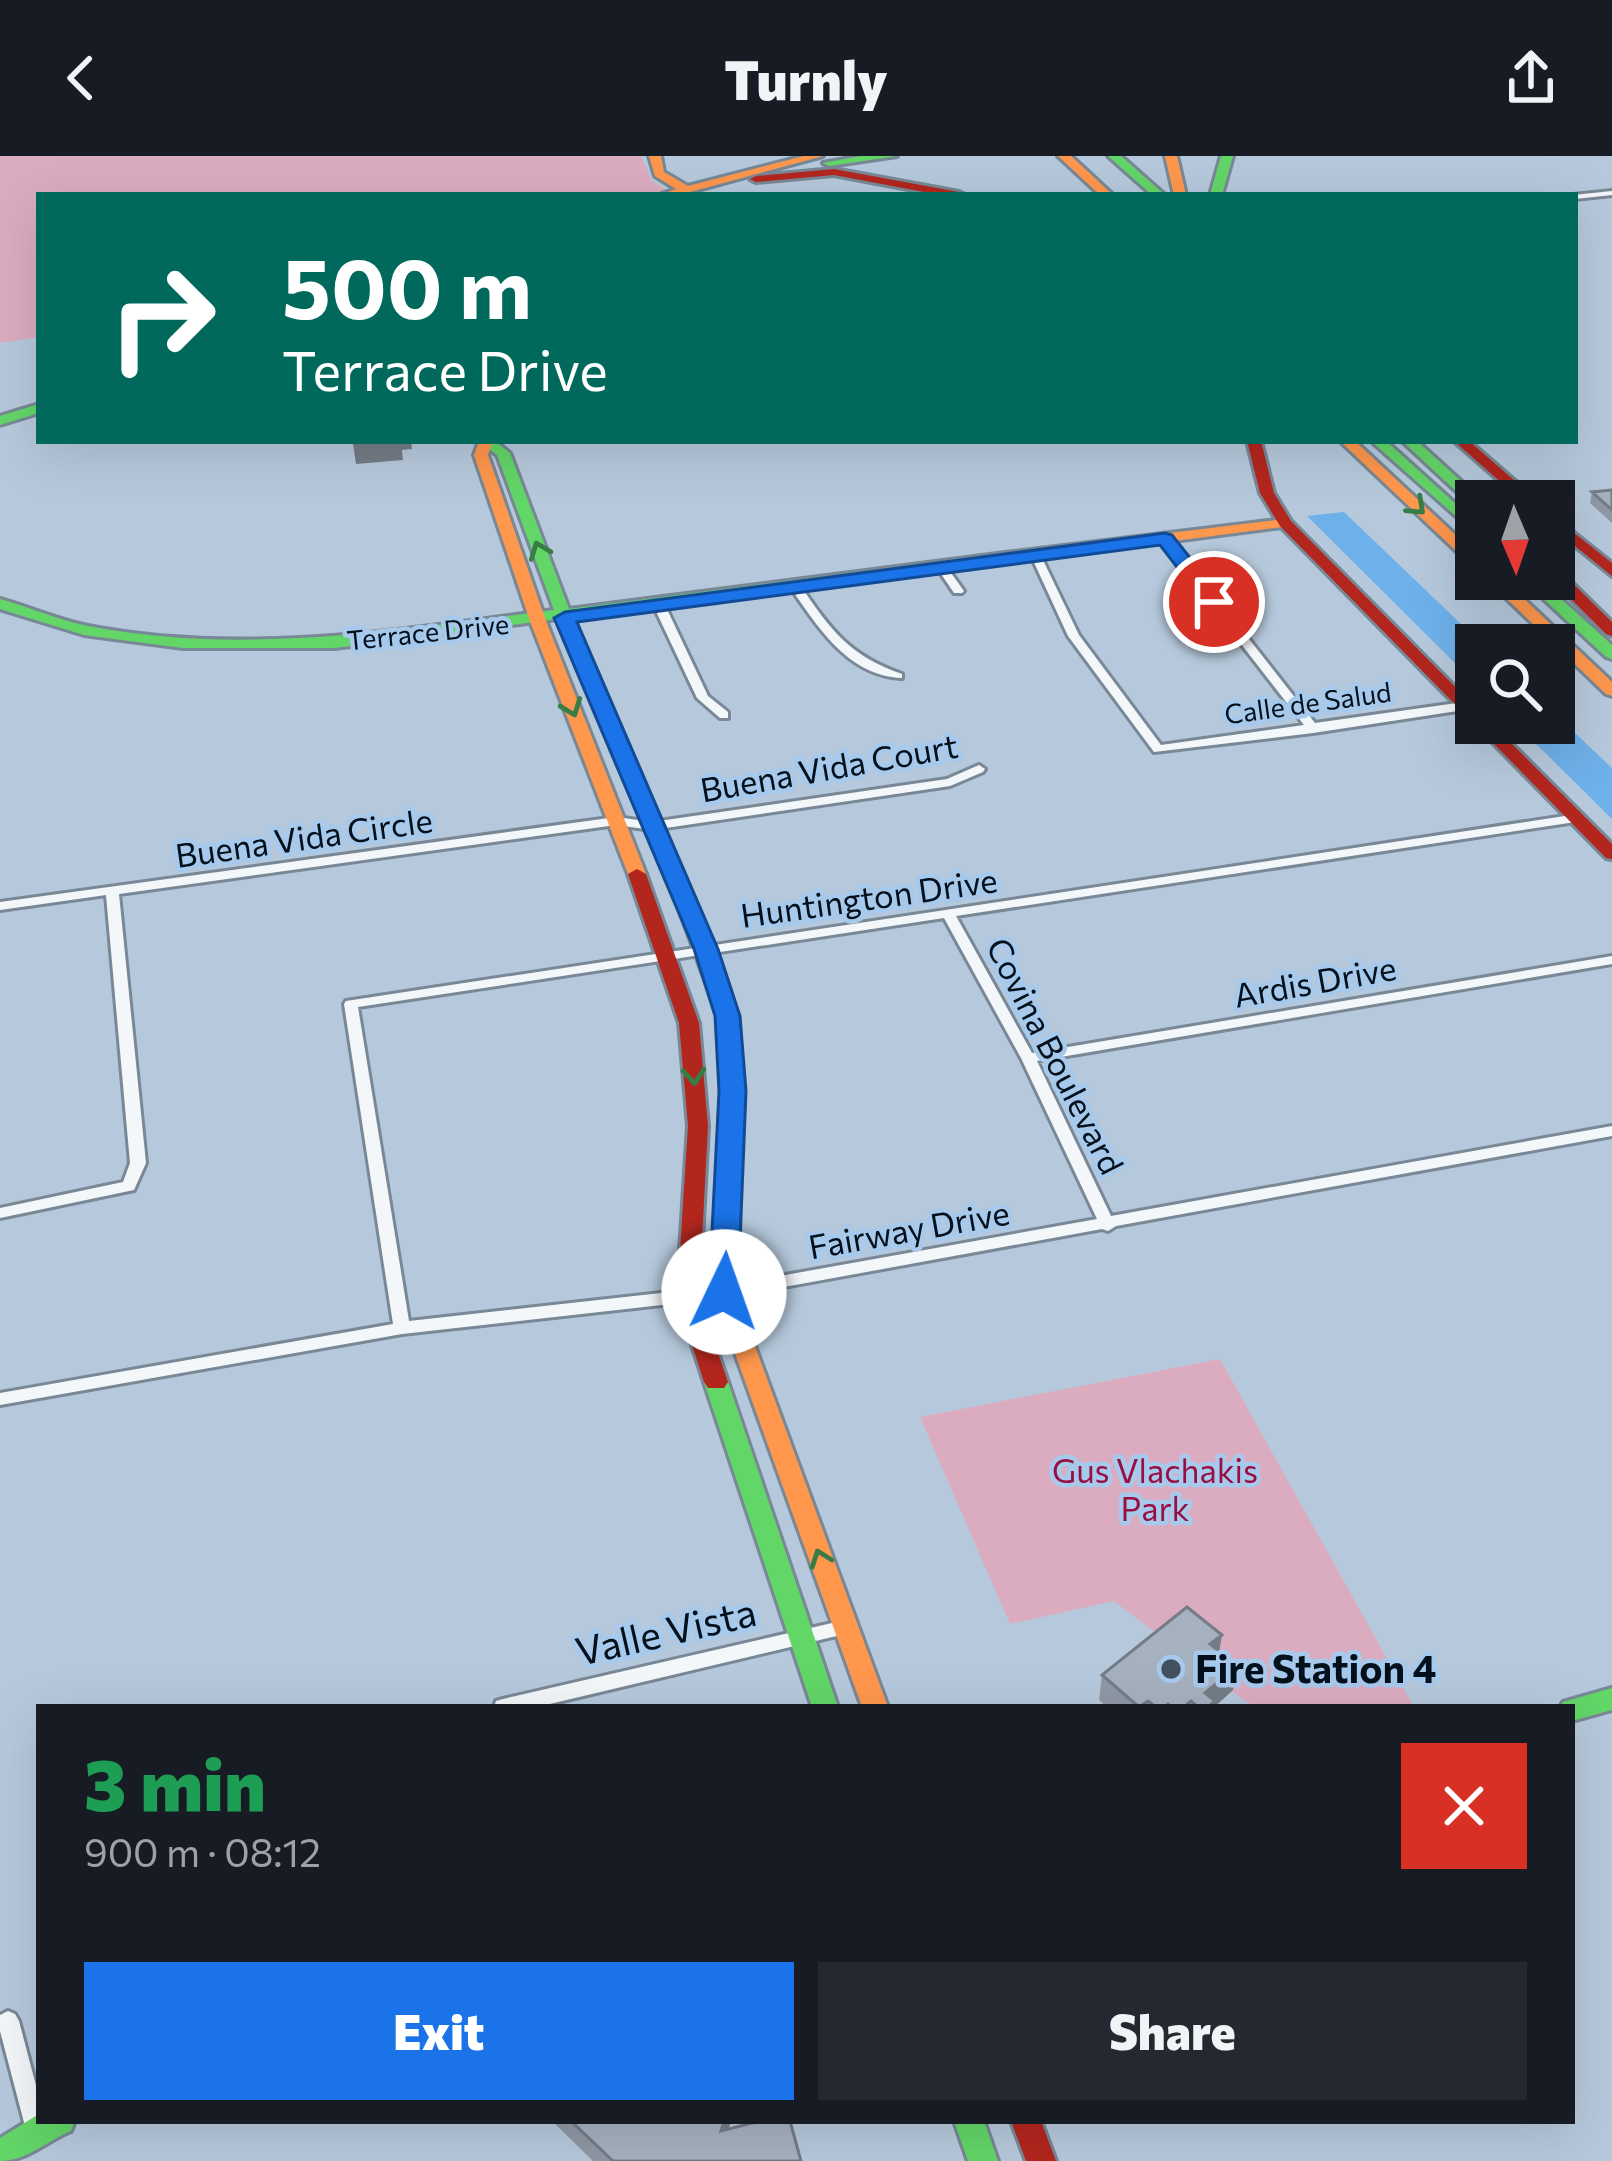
<!DOCTYPE html>
<meta charset="utf-8">
<style>
:root{--surface:#171b24;--page:#242831;--text:#f1f3f6;--muted:#9ea1a6;--accent:#1a73e8}
body{margin:0;font-family:Commissioner,sans-serif;background:var(--page);color:var(--text);height:100vh;display:flex;flex-direction:column;font-size:45px;white-space:nowrap}
*{box-sizing:border-box;margin:0}
p{font-size:39px;color:var(--muted)}
.icon{flex:none;width:66px;height:66px;fill:none;stroke:currentColor;stroke-width:2;stroke-linecap:round;stroke-linejoin:round}
.map{position:relative;flex:1;overflow:hidden}
.panel{position:absolute;left:36px;top:1548px;width:1539px;height:420px;display:flex;flex-direction:column;background:var(--surface);border-radius:0px;box-shadow:0 12px 48px #0002}
.panel>*{flex:none}
.top-card{position:absolute;left:36px;top:36px;width:1542px;height:252px;border-radius:0px;box-shadow:0 12px 48px #0002;background:#00695c;color:#fff;overflow:hidden}
.needle{width:78px;rotate:178deg}
.fabs{position:absolute;left:1455px;top:324px;display:grid;gap:24px}
.fabs a{display:grid;place-items:center;width:120px;height:120px;border-radius:0px;background:var(--surface);box-shadow:0 12px 48px #0002;font-size:60px}
.pin{position:absolute;display:grid;place-items:center;width:102px;height:102px;color:#fff;margin:-51px;border:6px solid #fff;border-radius:50%;box-shadow:0 3px 12px #0007}
.me{position:absolute;width:132px;margin:-66px;rotate:3deg;stroke-linejoin:round;filter:drop-shadow(0 0 9px #0008)}
.turn{display:flex;align-items:center;gap:42px;height:252px;padding:0 48px;font-size:54px}
.turn .icon{width:156px;height:156px;stroke-width:2.5}
.turn b{display:block;font-size:84px;line-height:102px}
.round{display:grid;place-items:center;flex:none;width:126px;height:126px;border-radius:0px;background:var(--page)}
.head{display:flex;align-items:center;justify-content:space-between;height:204px;padding:0 48px}
h1{font-size:72px;font-weight:800;line-height:90px;color:#1e9e55}
.primary-button{display:flex;gap:24px;margin-top:auto;padding:24px 48px}
.primary-button a{flex:1;height:138px;border-radius:0px;background:var(--accent);color:#fff;font-size:48px;font-weight:800;line-height:138px;text-align:center}
.primary-button a+a{background:var(--page);color:var(--text)}
header{display:flex;justify-content:space-between;align-items:center;height:156px;padding:0 48px;background:var(--surface);font-size:54px;font-weight:800}
.map>svg:first-child{display:block}
</style>
<header><svg class="icon" aria-label="back" viewBox="0 0 24 24"><path d="M15 5l-7 7 7 7"/></svg>Turnly<svg class="icon" aria-label="share" viewBox="0 0 24 24"><path d="M12 15V3M7 8l5-5 5 5M5 13v7h14v-7"/></svg></header>
<div class="map">
<svg width="1612" height="2005" viewBox="0 0 1612 2005">
<rect width="100%" height="100%" fill="#b6c9dc"/>
<!-- green -->
<path fill="#dbacbf" d="M0,0H641L652,25L666,34L652,39H39V181L0,187Z
M1220,1203L1414,1551H1253L1114,1445L1010,1468L920,1261Z"/>
<!-- water -->
<path fill="#6eb0ea" d="M1344,356L1483,489H1476V528L1307,360Z
M1554,557L1612,612V663L1515,567H1554Z"/>
<g fill="none" stroke-linecap="round" stroke-linejoin="round">
<!-- street casing -->
<g stroke="#798896" stroke-width="6">
<path id="street" d="M1612,35V39L1575,43L1573,39Z
M1165,380L1169,381L1315,567L1464,546L1470,550L1464,554L1313,577L1154,596L1068,480L1031,400L1032,398L1041,400L1079,479L1161,589L1304,569L1161,385V381Z
M942,409L946,410L964,435L962,437H954L937,412Z
M796,428L800,429C830,473 849,500 902,518V522C848,520 818,471 790,431Z
M659,446L665,449L708,540L728,556V562H720L697,542L653,449Z
M979,609L985,613L983,616L950,630L652,674L616,669L119,738L146,1007L134,1034L0,1062V1052L123,1026L130,1007L106,739L0,754V746L616,661L652,666L947,623Z
M1578,658L1584,662L1582,665L956,760L1032,897L1612,800V808L1037,905L1111,1060L1612,970V980L1116,1070L1108,1075L1102,1073L724,1142L402,1178L0,1249V1237L393,1168L344,848L346,845ZM944,762L1021,902L1097,1063L724,1130L409,1165L358,851Z
M845,1464L851,1466L854,1471L851,1476L845,1478L537,1551H494L496,1545L503,1543Z
M8,1855L15,1858L19,1865L39,1941V1965H45L48,1974L45,1981L37,1985L29,1981L26,1974L0,1875V1859Z"/>
</g>
<!-- fast casing -->
<g stroke="#798896" stroke-width="6">
<path id="fast" d="M861,0H897L829,10L823,7Z
M1108,0H1121L1165,39H1152Z
M1221,0H1233L1222,39H1210Z
M39,248V257L0,269V260Z
M495,285L510,297L569,453L1005,397L1013,402L1005,407L573,462L695,747L686,753L677,747L558,463L335,492H183L84,479L0,453V443C29,451 58,464 88,470C243,500 400,474 554,454L497,299L480,286Z
M1371,285H1386L1476,366V378Z
M1402,285H1417L1483,345H1476V350L1471,349Z
M1522,423H1539L1612,489V503L1606,501Z
M716,1217L724,1220L728,1226L838,1551H812L704,1226L708,1220Z
M1612,1532V1554L1572,1565V1551H1560L1563,1546Z
M39,1958V1965H75L71,1975C46,1985 27,2005 0,2005V1982Z
M954,1965H984L998,2005H968Z"/>
</g>
<!-- slow casing -->
<g stroke="#798896" stroke-width="6">
<path id="slow" d="M649,0H661L664,16L688,30L804,0H823L679,39H659L676,33L655,20Z
M1058,0H1071L1113,39H1100Z
M1165,0H1177L1186,39H1174Z
M479,285H493L488,299L546,465L646,718L643,722L637,723L628,718L530,465L474,299Z
M1340,285H1355L1476,398V411L1471,409Z
M1285,363L1290,364V370L1005,407L997,402L1005,397Z
M1486,423H1503L1612,526V540L1606,538Z
M686,741L695,747L738,860L743,935L735,1136L888,1551H862L713,1136L723,935L718,860L677,747Z"/>
</g>
<!-- jam casing -->
<g stroke="#798896" stroke-width="6">
<path id="jam" d="M834,13L959,36L965,39H940L834,19L756,26L750,23L756,20Z
M1247,285H1261L1274,337L1291,365L1476,552V567H1491L1612,688V703L1606,702L1280,370L1260,337Z
M1454,285H1469L1538,345H1522Z
M1554,361L1612,407V420L1554,373Z
M1554,412L1559,414L1612,466V480L1606,478L1551,423Z
M637,713L646,718L699,867L708,970L699,1142L728,1226L724,1232H708L704,1226L677,1142L688,970L679,867L628,718Z
M1011,1965H1041L1056,2005H1026Z"/>
</g>
<!-- street -->
<use href="#street" fill="#f4f7fa" fill-rule="evenodd"/>
<!-- fast -->
<use href="#fast" fill="#63d668" fill-rule="evenodd"/>
<!-- slow -->
<use href="#slow" fill="#ff974d" fill-rule="evenodd"/>
<!-- jam -->
<use href="#jam" fill="#b3261e" fill-rule="evenodd"/>
</g>
<!-- wall -->
<path fill="#8f98a5" d="M1612,334V367L1590,347L1592,336Z
M1219,1496L1233,1534L1214,1551H1107L1099,1544L1102,1519Z
M552,1965H731L728,1973L801,2005H593Z"/>
<!-- shaded-wall -->
<path fill="#747c86" d="M382,285H411L412,293L402,294L403,304L356,308L353,288Z
M1222,1479L1218,1503L1210,1488Z
M1237,1510L1233,1534L1214,1551H1203L1205,1537Z
M724,1965H731L722,1997L721,1975Z"/>
<!-- building -->
<path fill="#a6b1c0" stroke="#747c86" stroke-width="3" d="M1612,334V354L1592,336Z
M1187,1451L1222,1479L1210,1488L1237,1510L1205,1537L1215,1545L1208,1551H1198L1191,1545L1184,1551H1172L1168,1548L1164,1551H1156L1148,1545L1139,1551L1102,1519Z
M571,1965H724L721,1975L760,1965H790L801,2005H613Z"/>
<!-- one-way arrows -->
<defs><path id="oneway-chevron" d="M-2-3.5L2.5 0L-2 3.5" fill="none" stroke-width="1.6" stroke-linecap="round" stroke-linejoin="round" transform="scale(3)"/></defs>
<g stroke="#387d45">
<use href="#oneway-chevron" transform="translate(1417 351) rotate(43)"/>
<use href="#oneway-chevron" transform="translate(539 394) rotate(-111)"/>
<use href="#oneway-chevron" transform="translate(572 552) rotate(69)"/>
<use href="#oneway-chevron" transform="translate(694 920) rotate(85)"/>
<use href="#oneway-chevron" transform="translate(820 1402) rotate(-110)"/>
</g>
<!-- route -->
<path fill="#1a73e8" stroke="#114b97" stroke-width="3" d="M1165,377L1172,379L1222,442V450H1207L1160,389L577,466L718,793L740,860L746,935L738,1136L724,1147L714,1144L709,1136L719,935L715,860L694,793L554,462L565,456Z"/>
<!-- markers -->
<circle fill="#42515f" stroke="#a7c9eb" stroke-width="4.5" cx="1171" cy="1513" r="12"/>
<g text-anchor="middle" stroke-width="9" stroke-linejoin="round" paint-order="stroke">
<!-- far-street labels -->
<g font-size="27" fill="#04101b" stroke="#a7c9eb">
<text transform="translate(428 477) rotate(-6)" y="9">Terrace Drive</text>
<text transform="translate(1308 548) rotate(-8)" y="9">Calle de Salud</text>
</g>
<!-- street labels -->
<g font-size="33" fill="#04101b" stroke="#a7c9eb">
<text transform="translate(829 612) rotate(-10)" y="12">Buena Vida Court</text>
<text transform="translate(304 682) rotate(-8)" y="12">Buena Vida Circle</text>
<text transform="translate(869 742) rotate(-8)" y="12">Huntington Drive</text>
<text transform="translate(1315 826) rotate(-10)" y="12">Ardis Drive</text>
<text transform="translate(1055 900) rotate(63)" y="12">Covina Boulevard</text>
<text transform="translate(909 1074) rotate(-10)" y="12">Fairway Drive</text>
</g>
<!-- park labels -->
<g font-size="33" fill="#980f42" stroke="#a7c9eb">
<text x="1155" y="1327">Gus Vlachakis<tspan x="1155" dy="38">Park</tspan></text>
</g>
<!-- near-street labels -->
<g font-size="39" fill="#04101b" stroke="#a7c9eb">
<text transform="translate(666 1476) rotate(-13)" y="14">Valle Vista</text>
</g>
<!-- near-poi labels -->
<g font-size="39" font-weight="bold" fill="#04101b" stroke="#a7c9eb" text-anchor="start">
<text x="1195" y="1527">Fire Station 4</text>
</g>
</g>
</svg>
<div class="fabs">
<a><svg class="needle" viewBox="-14 -14 28 28"><path d="M0-13l5 13h-10z" fill="#e53935"/><path d="M0 13l5-13h-10z" fill="#9ea1a6"/></svg></a>
<a><svg class="icon" aria-label="search" viewBox="0 0 24 24"><circle cx="10" cy="10" r="6"/><path d="M15 15l6 6"/></svg></a>
</div>
<div class="pin" style="left:1214px;top:446px;background:#d93025"><svg class="icon" aria-label="arrive" viewBox="0 0 24 24"><path d="M6 21V4h12l-3 4 3 4H6"/></svg></div>
<svg class="me" style="left:724px;top:1136px" viewBox="-20 -20 40 40"><circle r="19" fill="#fff"/><path d="M0-13L10 11 0 6-10 11z" fill="#1a73e8"/></svg>
<div class="top-card">
<div class="turn"><svg class="icon" aria-label="right" viewBox="0 0 24 24"><path d="M7 20v-9h11M14 6l5 5-5 5"/></svg><div><b>500 m</b>Terrace Drive</div></div>
</div>
<section class="panel">
<div class="head"><div><h1>3 min</h1><p>900 m · 08:12</p></div><a class="round" style="background:#d93025;color:#fff"><svg class="icon" aria-label="close" viewBox="0 0 24 24"><path d="M6 6l12 12M18 6L6 18"/></svg></a></div>
<div class="primary-button"><a>Exit</a><a>Share</a></div>
</section>
</div>
